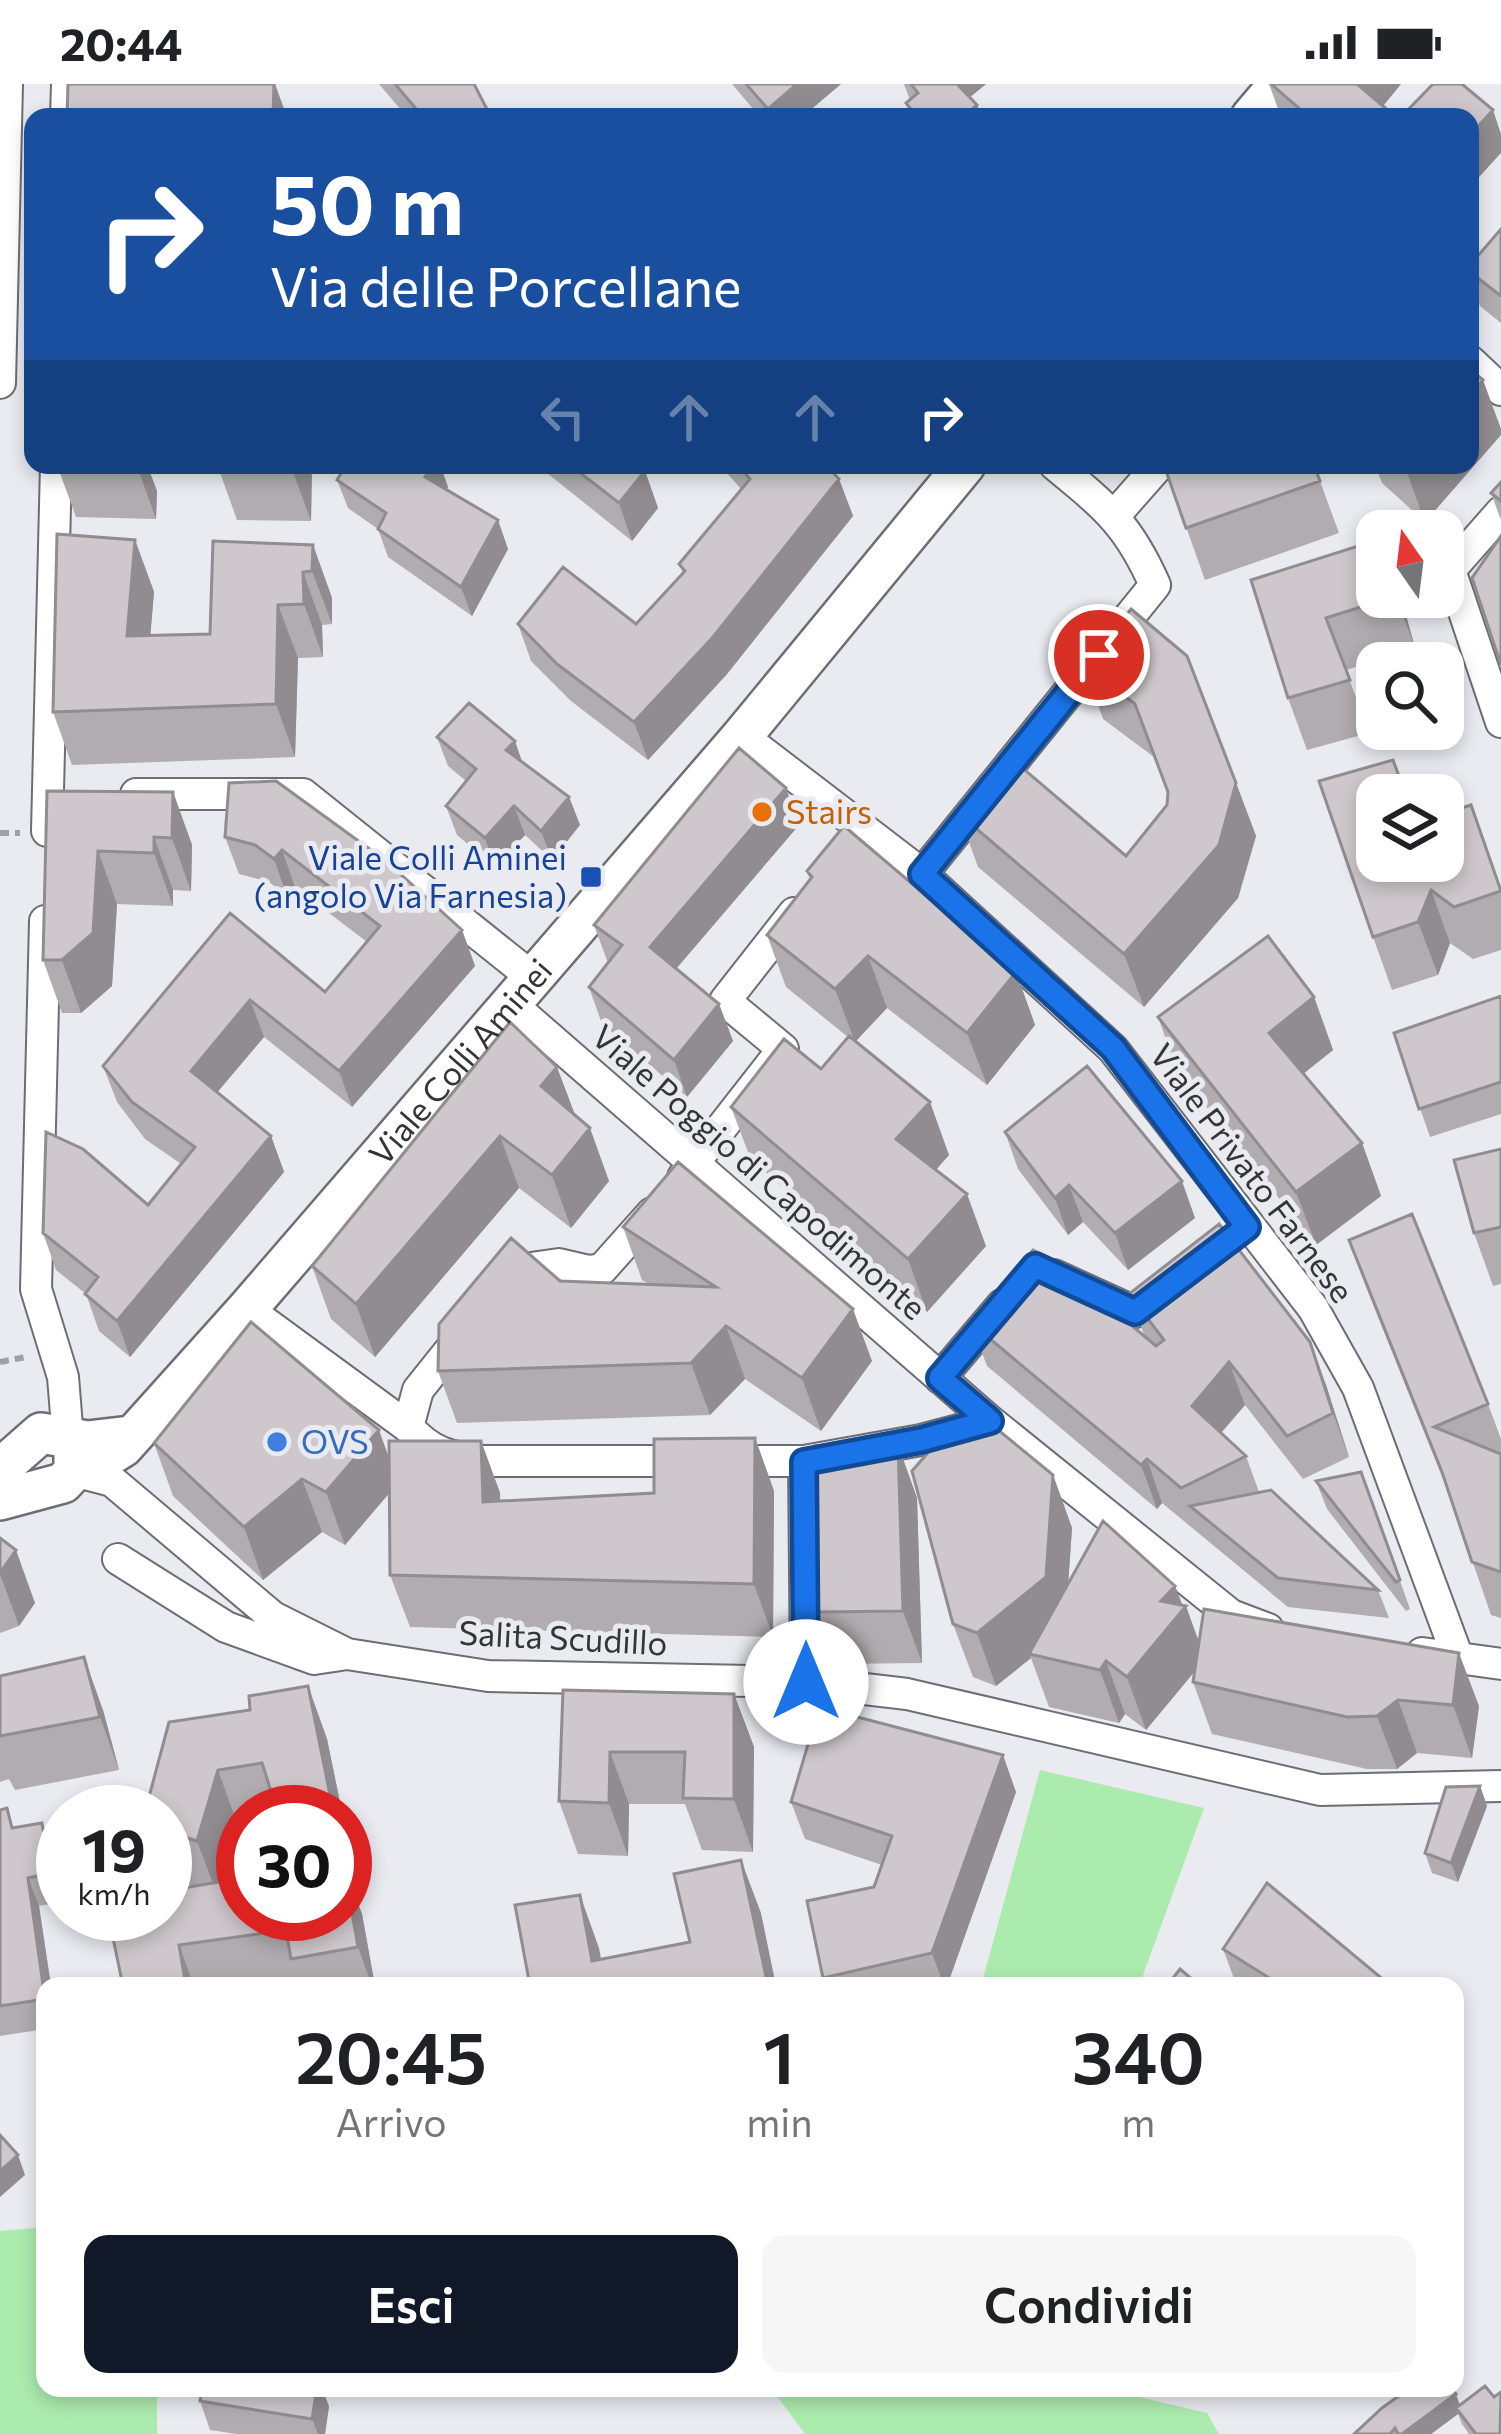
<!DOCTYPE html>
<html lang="it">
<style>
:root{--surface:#fff;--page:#f6f6f6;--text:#202124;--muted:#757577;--accent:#111827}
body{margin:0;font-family:Commissioner,sans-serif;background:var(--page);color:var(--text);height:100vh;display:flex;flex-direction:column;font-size:45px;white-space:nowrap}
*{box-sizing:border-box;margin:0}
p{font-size:39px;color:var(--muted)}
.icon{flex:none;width:66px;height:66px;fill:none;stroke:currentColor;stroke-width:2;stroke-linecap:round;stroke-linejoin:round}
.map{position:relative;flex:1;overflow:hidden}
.side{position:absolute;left:36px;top:1893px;width:1428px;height:420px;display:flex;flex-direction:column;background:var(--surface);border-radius:24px;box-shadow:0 6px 18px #0003}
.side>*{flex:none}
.guide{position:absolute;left:24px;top:24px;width:1455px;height:366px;border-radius:24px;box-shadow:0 6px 18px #0003;background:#1a4fa0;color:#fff;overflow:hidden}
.needle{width:78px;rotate:346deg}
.buttons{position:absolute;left:1356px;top:426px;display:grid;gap:24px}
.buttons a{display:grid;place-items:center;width:108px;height:108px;border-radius:24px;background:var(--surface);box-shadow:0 6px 18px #0003;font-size:60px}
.speed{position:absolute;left:36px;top:1701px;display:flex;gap:24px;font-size:60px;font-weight:700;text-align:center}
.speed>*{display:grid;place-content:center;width:156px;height:156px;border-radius:50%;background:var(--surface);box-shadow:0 6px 18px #0003;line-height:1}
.speed small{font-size:30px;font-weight:400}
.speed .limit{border:18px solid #d22;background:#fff;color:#111}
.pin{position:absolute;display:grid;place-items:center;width:102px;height:102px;color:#fff;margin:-51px;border:6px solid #fff;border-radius:50%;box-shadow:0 3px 12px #0007}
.me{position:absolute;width:132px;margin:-66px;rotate:0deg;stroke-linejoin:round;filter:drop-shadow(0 0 9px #0008)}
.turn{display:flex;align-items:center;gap:42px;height:252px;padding:0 48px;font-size:54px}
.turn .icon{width:156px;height:156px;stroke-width:2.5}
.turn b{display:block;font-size:84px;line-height:102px}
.lanes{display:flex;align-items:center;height:114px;padding:0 48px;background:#0003;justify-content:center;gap:60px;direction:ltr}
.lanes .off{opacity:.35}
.eta{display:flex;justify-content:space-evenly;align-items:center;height:204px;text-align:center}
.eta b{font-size:72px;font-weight:600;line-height:84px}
.action{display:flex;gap:24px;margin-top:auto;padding:24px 48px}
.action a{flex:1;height:138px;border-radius:24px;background:var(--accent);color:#fff;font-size:48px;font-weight:600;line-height:138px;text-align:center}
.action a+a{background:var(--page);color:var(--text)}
.status{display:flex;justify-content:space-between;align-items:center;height:84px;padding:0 60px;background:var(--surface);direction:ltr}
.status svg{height:33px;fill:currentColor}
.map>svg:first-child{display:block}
</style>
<div class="status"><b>20:44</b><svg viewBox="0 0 49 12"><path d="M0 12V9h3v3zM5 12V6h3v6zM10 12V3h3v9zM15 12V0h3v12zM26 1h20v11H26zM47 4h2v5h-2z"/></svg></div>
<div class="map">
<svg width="1501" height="2350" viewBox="0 0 1501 2350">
<rect width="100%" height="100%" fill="#e9ebf1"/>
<!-- green -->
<path fill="#acebae" d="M1040,1686L1204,1724L1139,1902H981Z
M45,2143V2304H157V2350H0V2147Z
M771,2304H1101L1207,2329L1219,2350H805Z"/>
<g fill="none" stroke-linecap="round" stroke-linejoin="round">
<!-- minor casing -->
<g stroke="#6d6e73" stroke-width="34">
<path id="minor" d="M66,33L67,0
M1470,277L1501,306
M0,299L7,0
M1501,428L1450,486L1501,638
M1115,431L1159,381
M742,652L922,790L1113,965L1313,1224L1358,1304L1458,1574
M136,710H303L533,894
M47,747L56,381
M922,790L1155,501C1128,440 1106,423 1055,381
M45,837L36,1205L63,1293L68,1355
M511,920L990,1337L1231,1531L1268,1545
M683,1093L783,965L725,917L794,829
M1054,1191L1135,1228L1165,1205
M508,1196L531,1184L559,1180L589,1187L602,1185L652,1129
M247,1225L408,1343C431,1369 449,1373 483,1377H804L921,1356L985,1339
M940,1294L1002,1221
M408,1343L418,1306L462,1251
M804,1377L806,1598
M74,1387L112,1397L273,1533L347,1570L488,1592L806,1598L907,1610L1320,1706L1501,1702
M118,1475L226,1543L314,1575L341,1571
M1422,1569L1501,1580"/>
</g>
<!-- major casing -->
<g stroke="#6d6e73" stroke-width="44">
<g id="major">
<path d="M1251,33L1279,0"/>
<path d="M0,1385L41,1349L87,1357L130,1352"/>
<path id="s1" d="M74,1387L94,1381L123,1363L247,1225L742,652L965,381"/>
<path d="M0,1416L63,1399L74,1387V1364"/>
</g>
</g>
<!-- path -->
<path stroke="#9ea0a4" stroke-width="6" stroke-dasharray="9 6" stroke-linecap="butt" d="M0,749H20
M0,1278L26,1273"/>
<!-- minor -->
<use href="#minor" stroke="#fff" stroke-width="30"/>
<!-- major -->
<use href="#major" stroke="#fff" stroke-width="39"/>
</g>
<!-- wall -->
<path fill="#b1acaf" d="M379,0H474L491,33H407Z
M732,0H841L802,33H760Z
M904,0H986L970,13L977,21L982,33H911L906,19L910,16Z
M1269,0H1401L1383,22L1396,33H1281Z
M1501,145V239L1480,222L1470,195V188Z
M57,381H147L157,407L156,435L76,433Z
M312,381L311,437L237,436L218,383Z
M346,381H440L448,403L446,406L508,465L472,532L388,473L378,445L348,424L337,396Z
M537,381H640L645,387L658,424L632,457Z
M720,381H826L839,395L853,432L727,590L648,676L571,617L531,577L518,540H636L683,489L679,480L741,405Z
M1164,381H1314L1339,449L1205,496Z
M1375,381H1470L1425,438L1382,399Z
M1501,398V436L1491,409Z
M135,456L154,508L150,551L210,550L313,461L332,514V540L322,541L323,573L298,574L295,673L72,681L53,628Z
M1251,496L1377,513H1401L1415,564L1346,586L1369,649L1307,666L1288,614Z
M1084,582L1236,699L1256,752L1238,814L1144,923L978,783L959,730L1126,772L1167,721L1168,710L1154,673L1103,635Z
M437,653L523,678L569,713L580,741L552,776L525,751L495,783L457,751L446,722L466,697L448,682Z
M229,699L462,846L475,882L352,1023L264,953L217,1008L271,1052L284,1088L130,1273L99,1247L86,1210L56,1186L43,1149L148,1121L181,1080L145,1055L117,1018L103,982L230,829L325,908L367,858L295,803L287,812L269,798L239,790L225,753Z
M786,704L799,741L676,885L719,920L733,957L687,1013L602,940L589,903L608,879L594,841Z
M47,707L173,708L192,761L191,807L173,806V822L117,820L112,902L81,929H62L43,876Z
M1377,711L1501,804V866L1473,875L1450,859L1438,891L1392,906L1373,853Z
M807,787L1016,888L1035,941L987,1001L887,924L856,957L949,1071L936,1086L986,1162L927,1228L751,1076L731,1023L821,985L848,953L786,903L767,851L810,796Z
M1501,912V1030L1430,1053L1394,949Z
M1314,913L1333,966L1303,990L1362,1059L1381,1112L1316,1161L1177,986L1158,933Z
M510,938L575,1032L609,1097L571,1144L519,1104L375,1273L331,1235L312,1182Z
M1005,1048L1195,1134L1128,1186L1083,1138L1068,1151L1018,1085Z
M1501,1065V1200L1493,1202L1474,1149Z
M623,1143L872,1277L821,1347L745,1295L710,1331L457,1339L438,1287L560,1197L649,1200L642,1196Z
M1349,1156L1488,1320L1501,1355V1534L1491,1531L1451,1415L1368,1208Z
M1129,1210L1326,1301L1349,1373L1303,1395L1245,1321L1221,1349L1246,1372L1259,1408L1378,1506L1389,1534L1288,1523L1162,1419L1157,1425L987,1282L971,1239L1145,1253Z
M755,1354L774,1407L773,1553L410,1543L390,1491L389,1409L345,1461L322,1448L263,1496L173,1412L154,1359L389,1375L481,1357L500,1409V1417L654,1409Z
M898,1361L917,1414L922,1579L837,1580L818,1528Z
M1361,1388L1410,1525L1406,1527L1327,1425L1316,1397Z
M1053,1391L1072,1444L1068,1500L1182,1521L1199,1557L1479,1622L1472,1674L1417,1669L1397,1685H1367L1212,1650L1193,1598L1194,1588L1146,1646L1125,1630L1119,1639L1049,1623L1031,1574L996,1602L973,1593L953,1540Z
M0,1454L35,1519L19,1542L0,1549Z
M0,1592L103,1626L119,1686L15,1706L9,1695L0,1698Z
M308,1602L327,1655L342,1728H243V1738L237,1739L220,1798L362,1830L375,1902H301L300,1899L280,1902H123L193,1802L165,1793V1728L250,1626Z
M563,1606L734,1610L754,1663L753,1768L702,1766L685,1720H629L628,1772L578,1770L559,1717Z
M1480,1702L1487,1722L1458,1798L1432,1789L1425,1769Z
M1016,1708L947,1902H826L823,1894L874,1803L882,1781L805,1755L791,1718Z
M0,1726L14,1744L52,1768L61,1818L39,1822L51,1902H45V1945L0,1952Z
M345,1742L351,1769L345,1770Z
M1223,1865L1391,1902H1239L1236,1900Z
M200,2317L329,2322L325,2350H237L210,2346Z
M1460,2321L1501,2350H1469L1462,2340L1458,2330L1431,2350H1354Z"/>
<!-- shaded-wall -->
<path fill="#908c8f" d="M274,0H275L287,33H273Z
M797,0H841L802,33H771L768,25Z
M950,0H986L958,23Z
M1357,0H1401L1374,33Z
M977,21L982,33H963Z
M1493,26L1501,50V69L1470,103V51Z
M1483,296L1501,345V351L1425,438L1406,386L1410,381H1470V312Z
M131,381H147L157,407L156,435L137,382Z
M292,381H312L311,437L292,385Z
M433,381H440L448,403L435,422L425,393Z
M645,387L658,424L632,457L619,419Z
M839,395L853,432L727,590L648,676L634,638Z
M498,436L508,465L472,532L461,503Z
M135,456L154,508L146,604L127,552Z
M313,461L332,514V540L312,487Z
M303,488L322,541L323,573L304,520Z
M1396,513H1401L1415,564Z
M278,521L298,574L295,673L276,620Z
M515,657L525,686L506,666Z
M1236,699L1256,752L1238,814L1144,923L1124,870Z
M786,704L799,741L663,900L650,863Z
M173,708L192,761L191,807L172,754Z
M569,713L580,741L552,776L541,747Z
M514,722L525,751L495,783L485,754Z
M154,753L173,806V822L154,769Z
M282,766L295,803L287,812L274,775Z
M98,767L117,820L112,902L81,929L62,876Z
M1431,806L1450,859L1438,891L1418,838Z
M462,846L475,882L352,1023L339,987Z
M868,872L887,924L855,958L835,905Z
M1016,888L1035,941L987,1001L967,949Z
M1314,913L1333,966L1288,1002L1269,949Z
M250,916L264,953L204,1024L191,987Z
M719,920L733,957L687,1013L674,976Z
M557,983L577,1036L541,1002Z
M930,1018L949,1071L916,1108L896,1055Z
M590,1044L609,1097L571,1144L552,1091Z
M271,1052L284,1088L130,1273L117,1237Z
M500,1052L519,1104L375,1273L356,1220Z
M1362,1059L1381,1112L1316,1161L1296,1108Z
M1182,1097L1195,1134L1128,1186L1115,1149Z
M1069,1101L1083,1138L1068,1151L1055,1114Z
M967,1110L986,1162L927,1228L908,1175Z
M853,1225L872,1277L821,1347L802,1294Z
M726,1242L745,1295L710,1331L691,1279Z
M1310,1258L1326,1301L1349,1373L1333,1329Z
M1229,1278L1245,1321L1207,1365L1192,1322Z
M379,1346L398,1399L345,1461L326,1408Z
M755,1354L774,1407L773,1553L754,1500Z
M481,1357L500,1409L502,1471L483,1418Z
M898,1361L917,1414L922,1579L903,1527Z
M1147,1375L1162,1419L1157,1425L1141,1381Z
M1053,1391L1072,1444L1065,1546L1029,1570L1031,1574L996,1602L977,1549Z
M302,1395L322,1448L263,1496L244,1443Z
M16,1466L35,1519L19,1542L0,1490Z
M1175,1502L1184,1525L1186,1522L1205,1575L1146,1646L1127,1593L1161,1517Z
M1459,1569L1479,1622L1472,1674L1453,1621Z
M84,1573L103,1626L119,1686L100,1633Z
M1106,1577L1125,1630L1119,1639L1100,1586Z
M308,1602L327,1655L342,1728H336L331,1716Z
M734,1610L754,1663L753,1768L734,1715Z
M1398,1616L1417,1669L1397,1685L1377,1632Z
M610,1668L629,1720L628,1772L609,1719Z
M1003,1671L1016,1708L947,1902H944L932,1869Z
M218,1686L237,1739L217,1810L197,1757Z
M1480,1702L1487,1722L1458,1798L1451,1779Z
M42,1739L52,1768L61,1818L51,1789Z
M741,1776L761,1829L776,1902H768Z
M345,1783L362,1830L375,1902H372L358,1863Z
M28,1794L39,1822L51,1902H45Z
M580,1811L599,1864L606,1902L592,1877Z
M179,1861L194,1902H186Z
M18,2071L25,2091L0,2113V2087Z
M317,2304H322L329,2322L325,2350H318L312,2335Z
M1456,2310L1462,2327L1456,2324L1458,2330L1431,2350H1402Z"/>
<!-- building -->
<path fill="#cec8cc" stroke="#908c8f" stroke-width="3" d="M68,0H274L273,33H67Z
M395,0H474L491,33H423Z
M746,0H797L768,25Z
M911,0H957L977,21L963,33H917L906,19L918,9Z
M1271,0H1357L1396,33H1309Z
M1433,0H1462L1493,26L1470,51V33H1401Z
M1501,145V212L1470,188V181Z
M1470,285L1483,296L1470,312Z
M218,381H292V385L218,383Z
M346,381H433L425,393L498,436L461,503L378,445L386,429L337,396Z
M570,381H640L645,387L619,419Z
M738,381H826L839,395L713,553L634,638L557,580L518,540L563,483L636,540L685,487L679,480L750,395Z
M1164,381H1314L1320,397L1186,444Z
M1501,398V417L1491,409Z
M57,450L135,456L127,552L210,550L213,457L313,461L312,487L303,488L304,520L278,521L276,620L53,628Z
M1501,452V581L1472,494Z
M1377,456V513H1392L1326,534L1350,596L1288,614L1251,496Z
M1131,525L1187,572L1236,699L1219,761L1124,870L959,730L1007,671L1126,772L1167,721L1168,708L1135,620L1084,582Z
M469,619L515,657L506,666L569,713L541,747L514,722L485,754L446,722L476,685L437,653Z
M739,664L786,704L650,863L719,920L674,976L589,903L622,861L594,841Z
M1393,676L1406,711H1377V777H1443V730L1471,721L1501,807L1454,823L1431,806L1418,838L1373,853L1319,697Z
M276,697L386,777L462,846L339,987L250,916L191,987L271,1052L117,1237L85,1210L98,1193L43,1149L46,1048L83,1065L148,1121L195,1063L132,1018L103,982L230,829L325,908L380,842L282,766L274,775L255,761L225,753L229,699Z
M47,707L173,708L172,754L154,753V769L98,767L93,849L62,876H43Z
M844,742L1016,888L967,949L868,872L835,905L767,851L812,793L807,787Z
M1268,852L1314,913L1269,949L1362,1059L1296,1108L1158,933Z
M1501,912V998L1419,1025L1394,949Z
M510,938L557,983L541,1002L590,1044L552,1091L500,1052L356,1220L312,1182Z
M849,952L930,1018L896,1055L967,1110L908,1175L731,1023L784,955L821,985Z
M1087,982L1182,1097L1115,1149L1069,1101L1055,1114L1005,1048Z
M1501,1065V1143L1474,1149L1454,1076Z
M678,1078L853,1225L802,1294L726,1242L691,1279L438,1287L439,1240L511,1154L560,1197L716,1203L623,1143Z
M1412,1130L1488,1320L1434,1343L1501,1370V1488L1472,1478L1442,1388L1349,1156Z
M1219,1140L1310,1258L1333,1329L1287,1352L1229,1278L1192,1322L1246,1372L1181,1404L1147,1375L1141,1381L971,1239L1033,1166L1054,1176L1156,1262L1164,1256L1129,1210Z
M251,1238L379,1346L326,1408L302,1395L244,1443L154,1359Z
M969,1322L1053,1391L1046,1493L977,1549L953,1540L912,1387Z
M755,1354L754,1500L390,1491L389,1357H481L483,1418L654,1409V1355Z
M898,1361L903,1527L818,1528L815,1362Z
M1361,1388L1400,1496L1396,1498L1316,1397Z
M1271,1406L1378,1506L1278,1494L1190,1422Z
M1103,1437L1175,1502L1161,1517L1186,1522L1127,1593L1106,1577L1100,1586L1029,1570Z
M0,1454L16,1466L0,1489Z
M1204,1525L1459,1569L1453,1621L1398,1616L1377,1632L1347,1633L1193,1598Z
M84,1573L100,1633L0,1652V1592Z
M308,1602L331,1716L277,1726L262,1679L218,1686L197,1757L165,1747V1728H145L169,1638L250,1626L249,1612Z
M563,1606L734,1610V1715L683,1714L685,1668H610L609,1719L559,1717Z
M819,1623L1003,1671L932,1869L823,1894L807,1817L874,1803L892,1752L791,1718Z
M1480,1702L1451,1779L1425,1769L1446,1703Z
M7,1724L12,1744L42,1739L51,1789L28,1794L45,1915L0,1922V1726Z
M741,1776L768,1902H530L515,1821L580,1811L592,1877L690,1858L674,1790Z
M345,1789L358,1863L291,1875L286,1846L179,1861L186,1902H123L108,1830H165V1807L243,1794V1830H345Z
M1267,1799L1391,1902H1282L1223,1865Z
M1180,1885L1200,1902H1167Z
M45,1961V1984L41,1962Z
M0,2051L18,2071L0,2087Z
M1485,2302L1494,2313L1501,2308L1500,2350H1476L1456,2324Z
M202,2304H317L312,2335L200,2317Z
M1410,2304H1451L1456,2310L1402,2350H1398L1395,2344L1390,2350H1354L1382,2324Z"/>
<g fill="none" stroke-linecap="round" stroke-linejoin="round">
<!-- route casing -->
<g stroke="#114b97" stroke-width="30">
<path id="route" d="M806,1598L804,1378L921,1356L990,1337L940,1294L1035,1182L1135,1228L1247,1143L1113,964L922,790L1099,571"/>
</g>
<!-- route -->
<use href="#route" stroke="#1a73e8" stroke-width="21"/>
</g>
<!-- markers -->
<circle fill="#e8710a" stroke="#e9ebf1" stroke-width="4.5" cx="762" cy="728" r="12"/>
<rect fill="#1a4fb4" stroke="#e9ebf1" stroke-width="4.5" x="579" y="781" width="24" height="24" rx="6"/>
<circle fill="#3f7fe0" stroke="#e9ebf1" stroke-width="4.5" cx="277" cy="1358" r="12"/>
<g text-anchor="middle" stroke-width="10" stroke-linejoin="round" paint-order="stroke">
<!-- food labels -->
<g font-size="33" fill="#c56008" stroke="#e9ebf1" text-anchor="start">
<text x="786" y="740">Stairs</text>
</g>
<!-- transit labels -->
<g font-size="33" fill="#164399" stroke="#e9ebf1" text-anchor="end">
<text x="567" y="786">Viale Colli Aminei<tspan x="567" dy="38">(angolo Via Farnesia)</tspan></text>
</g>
<!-- street labels -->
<g font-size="33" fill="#343537" stroke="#e9ebf1">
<text dy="12" stroke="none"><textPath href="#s1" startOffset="567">Viale Colli Aminei</textPath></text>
<text transform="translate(759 1088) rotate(41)" y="12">Viale Poggio di Capodimonte</text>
<text transform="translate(1252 1089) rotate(53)" y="12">Viale Privato Farnese</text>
<text transform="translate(563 1554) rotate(3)" y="12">Salita Scudillo</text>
</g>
<!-- shop labels -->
<g font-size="33" fill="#366cbe" stroke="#e9ebf1" text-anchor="start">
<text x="301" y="1370">OVS</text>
</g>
</g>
</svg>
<div class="buttons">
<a><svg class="needle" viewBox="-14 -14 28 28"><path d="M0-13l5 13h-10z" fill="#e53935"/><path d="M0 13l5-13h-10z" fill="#757577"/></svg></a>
<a><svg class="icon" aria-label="search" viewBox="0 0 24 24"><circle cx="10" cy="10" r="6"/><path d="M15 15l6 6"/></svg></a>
<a><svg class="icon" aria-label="layers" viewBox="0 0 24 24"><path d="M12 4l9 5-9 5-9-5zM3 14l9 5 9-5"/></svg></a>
</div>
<div class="speed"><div>19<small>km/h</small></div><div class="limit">30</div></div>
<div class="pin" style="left:1099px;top:571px;background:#d93025"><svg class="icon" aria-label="arrive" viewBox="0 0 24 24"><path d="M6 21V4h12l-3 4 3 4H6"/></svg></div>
<svg class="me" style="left:806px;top:1598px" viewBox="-20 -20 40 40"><circle r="19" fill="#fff"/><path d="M0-13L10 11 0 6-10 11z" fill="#1a73e8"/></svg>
<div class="guide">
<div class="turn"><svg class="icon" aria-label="right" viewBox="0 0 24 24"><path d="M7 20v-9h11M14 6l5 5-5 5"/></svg><div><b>50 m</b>Via delle Porcellane</div></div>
<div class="lanes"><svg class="icon off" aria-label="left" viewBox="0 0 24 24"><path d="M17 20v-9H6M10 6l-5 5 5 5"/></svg><svg class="icon off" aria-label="ahead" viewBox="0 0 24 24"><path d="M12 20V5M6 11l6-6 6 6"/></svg><svg class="icon off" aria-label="ahead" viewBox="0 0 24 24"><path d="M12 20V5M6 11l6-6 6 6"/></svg><svg class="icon" aria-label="right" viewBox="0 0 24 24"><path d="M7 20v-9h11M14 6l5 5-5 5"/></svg></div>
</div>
<section class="side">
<div class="eta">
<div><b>20:45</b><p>Arrivo</p></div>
<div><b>1</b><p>min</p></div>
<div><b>340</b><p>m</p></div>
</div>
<div class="action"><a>Esci</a><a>Condividi</a></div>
</section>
</div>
